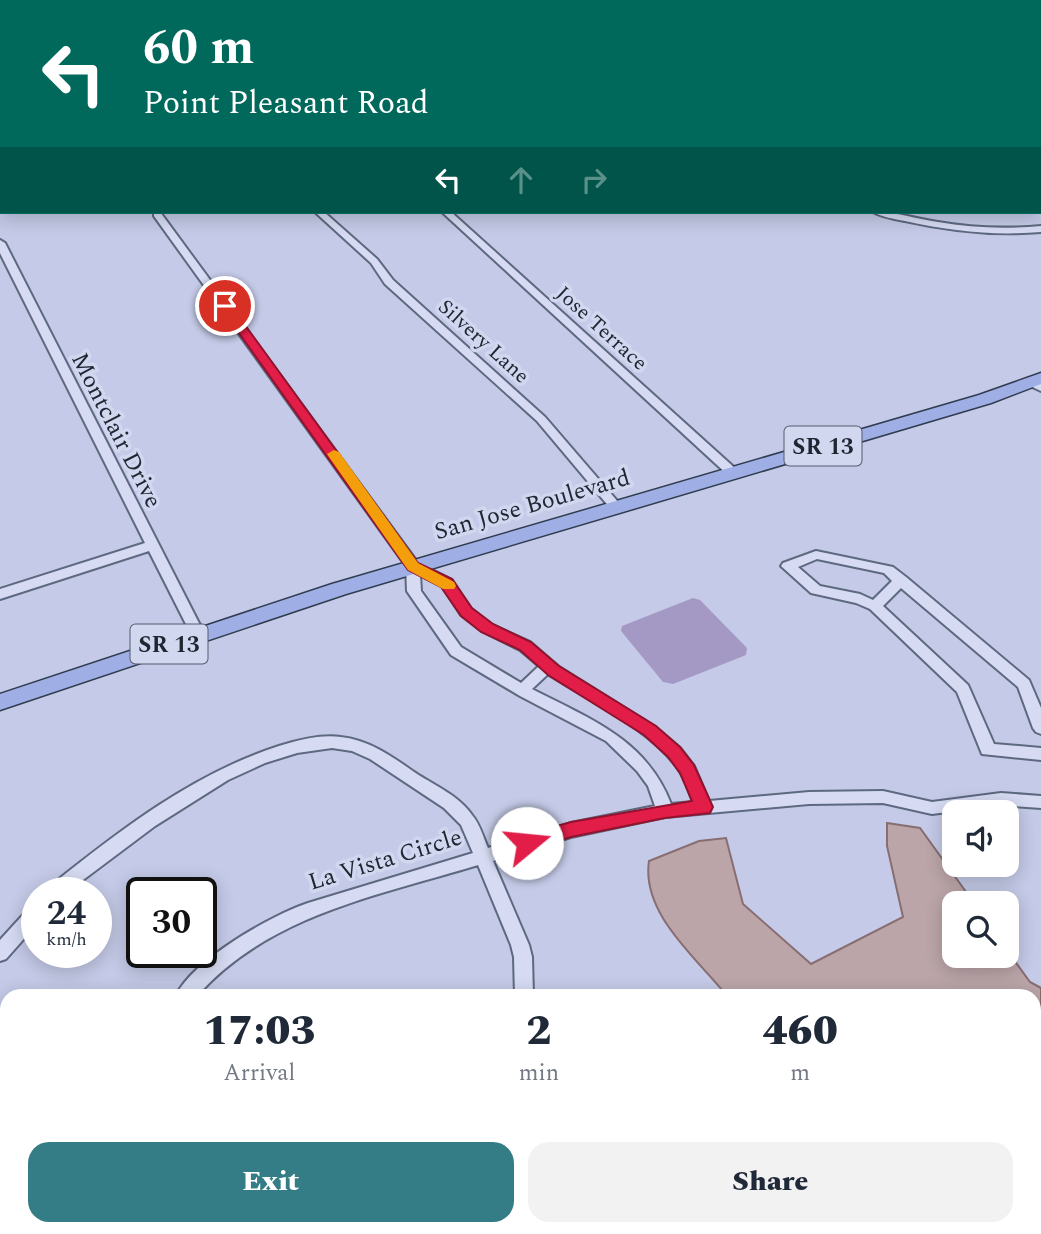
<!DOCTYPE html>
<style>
:root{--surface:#fff;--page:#f2f2f3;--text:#1f2937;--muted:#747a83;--accent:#357d86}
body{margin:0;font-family:Spectral,serif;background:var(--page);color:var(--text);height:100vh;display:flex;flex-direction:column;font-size:26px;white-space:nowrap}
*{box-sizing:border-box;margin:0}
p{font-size:23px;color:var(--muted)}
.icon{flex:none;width:38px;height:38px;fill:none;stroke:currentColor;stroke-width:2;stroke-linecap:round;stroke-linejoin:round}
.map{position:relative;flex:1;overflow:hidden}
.side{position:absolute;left:0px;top:989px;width:1041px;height:247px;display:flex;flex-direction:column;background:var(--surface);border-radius:21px 21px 0 0;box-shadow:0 4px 18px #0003}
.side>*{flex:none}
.banner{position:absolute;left:0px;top:0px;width:1041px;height:214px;box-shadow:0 4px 18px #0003;background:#00695c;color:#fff;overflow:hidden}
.tools{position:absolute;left:942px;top:800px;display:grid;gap:14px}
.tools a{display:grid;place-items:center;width:77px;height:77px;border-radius:14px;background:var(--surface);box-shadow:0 4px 18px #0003;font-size:35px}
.speed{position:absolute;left:21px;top:877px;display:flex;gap:14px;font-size:35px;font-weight:700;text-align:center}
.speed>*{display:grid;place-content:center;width:91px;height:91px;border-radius:50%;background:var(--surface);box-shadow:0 4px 18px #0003;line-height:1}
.speed small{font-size:18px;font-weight:400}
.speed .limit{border:4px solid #111;border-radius:10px;background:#fff;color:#111}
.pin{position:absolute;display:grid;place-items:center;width:60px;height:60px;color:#fff;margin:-30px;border:4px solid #fff;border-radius:50%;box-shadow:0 2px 7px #0007}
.me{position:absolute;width:77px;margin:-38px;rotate:73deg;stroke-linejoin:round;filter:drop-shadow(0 0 5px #0008)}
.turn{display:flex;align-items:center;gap:24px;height:147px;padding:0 28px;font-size:32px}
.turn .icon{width:91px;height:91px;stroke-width:2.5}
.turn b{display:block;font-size:49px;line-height:60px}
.lanes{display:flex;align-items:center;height:66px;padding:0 28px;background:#0003;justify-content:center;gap:35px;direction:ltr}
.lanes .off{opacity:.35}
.eta{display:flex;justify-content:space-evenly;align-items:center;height:119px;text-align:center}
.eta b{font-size:42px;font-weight:800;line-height:49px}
.button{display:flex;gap:14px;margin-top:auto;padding:14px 28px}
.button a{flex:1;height:80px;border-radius:21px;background:var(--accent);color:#fff;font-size:28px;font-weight:800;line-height:80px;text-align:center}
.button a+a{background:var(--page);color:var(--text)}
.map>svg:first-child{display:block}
</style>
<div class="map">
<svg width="1041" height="1234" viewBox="0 0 1041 1234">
<rect width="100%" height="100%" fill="#c4cae7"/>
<!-- green -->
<path fill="#a399c4" d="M693,598L700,600L747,648L746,655L673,684L663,682L621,631L622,626Z"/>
<!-- water -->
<path fill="#bba5a9" stroke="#886d71" stroke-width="2" d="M0,0H651L2,2L0,97Z
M887,823L920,828L974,903H954V956H1006V949L1030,982L1041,988V1234H915L913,1229L1034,1228V996H727C697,958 641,914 649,861L699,841L726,838L743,904L811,964L903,917L887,846Z"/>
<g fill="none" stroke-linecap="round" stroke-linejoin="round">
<!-- minor casing -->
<g stroke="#5d697f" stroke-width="4">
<path id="minor" d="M1040,27H1041V31H1040Z
M1040,108H1041V112H1040Z
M154,212H160L418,563L452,580L471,609L492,625L530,642L559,667L655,727L680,748L694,766L709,801L809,792L883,791L932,802L1001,793L1041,796V808L1001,805L932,814L883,803L809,804L665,817L571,837L493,861L529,945L532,957L533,996H515L514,957L511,945L478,865C380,895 268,915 197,996H176C192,960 272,915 308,903L473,853L461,825L444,808L370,759L352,751L332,748L297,753L265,763L228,780L155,826L67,892H47L49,887C119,831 192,774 279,746C298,740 321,734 341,737C370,740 394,758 417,774C436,786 459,796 472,815C480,824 483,837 488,848L571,823L655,806L648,786L637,771L606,741L520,696L451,655L407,591L406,566L154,216ZM420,575L442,586L461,615L482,631L520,650L539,666L521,683L461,647L421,591ZM548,674C588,700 656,732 680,772C686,781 689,792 693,802L671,804C646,739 590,719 532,689Z
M315,212H324L377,259L393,280L545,417L619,503L621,506L619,509H611L537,421L385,284L371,263Z
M442,212H451L737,470L739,473L737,476H729Z
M873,212C895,211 916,219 938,222C972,228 1006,229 1041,226V232C995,236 950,231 905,221C894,219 882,217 873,212Z
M0,240L5,243L205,635L203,638H193L149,551L0,599V589L145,543L0,253Z
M1030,380L1041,384V391L1024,383Z
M816,551L893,567L906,577L1029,680L1041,708V734L1036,732L1033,728L1018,687L901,588L883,606L968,685L994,744L1041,748V760L982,754L957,692L870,609L856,603L811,593L781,566L783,563ZM817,559L884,573L892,581L873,600L860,594L820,586L798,567Z
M37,904V924L6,959L0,961V940L31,906Z
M7,1159V1179L0,1180V1160Z
M75,1228H97L96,1234H74Z
M294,1228H316V1234H294Z
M630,1228H652L653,1234H631Z
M736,1228H758L759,1234H737Z"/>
</g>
<!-- primary casing -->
<g stroke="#303d4e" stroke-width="3">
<path id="primary" d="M1041,373V384L991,403L346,594L0,710V694L332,584L979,395Z"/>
</g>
<!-- minor -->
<use href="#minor" fill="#d6dbf3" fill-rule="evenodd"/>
<!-- primary -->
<use href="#primary" fill="#a0aee6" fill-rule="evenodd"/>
</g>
<!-- route -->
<path fill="#e11d48" stroke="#92132f" stroke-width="2" d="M221,303H229L418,563L452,579L472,608L493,624L531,642L559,666L656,726L680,747L694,765L713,807L710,813L665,818L571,837L527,851L520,848L517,843L520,837L571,822L692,801L680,773L668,757L644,735L548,675L520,650L481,632L461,616L441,587L408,570L221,308Z"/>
<!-- slow -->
<path fill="#f59e0b" d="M334,450L339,452L418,563L454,582L456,586L454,589H443L408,570L327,454Z"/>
<g text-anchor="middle" stroke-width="7" stroke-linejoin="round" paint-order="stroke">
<!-- far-street labels -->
<g font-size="21" fill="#1f2631" stroke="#d2d7f0">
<text transform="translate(602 328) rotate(42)" y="7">Jose Terrace</text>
<text transform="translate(484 341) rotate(42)" y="7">Silvery Lane</text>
</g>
<!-- shield labels -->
<g fill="#d2d7f0" stroke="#555b6a" stroke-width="2">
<rect x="784.5" y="426.5" width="77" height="39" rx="5"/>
<rect x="130.5" y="624.5" width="77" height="39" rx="5"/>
</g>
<g font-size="23" font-weight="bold" fill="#1f2631">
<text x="823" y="454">SR 13</text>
<text x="169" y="652">SR 13</text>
</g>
<!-- street labels -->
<g font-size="24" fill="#1f2631" stroke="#d2d7f0">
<text transform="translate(117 430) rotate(63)" y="8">Montclair Drive</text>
<text transform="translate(532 504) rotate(-16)" y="8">San Jose Boulevard</text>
<text transform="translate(385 859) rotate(-17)" y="8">La Vista Circle</text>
</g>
</g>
</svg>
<div class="tools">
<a><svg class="icon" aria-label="sound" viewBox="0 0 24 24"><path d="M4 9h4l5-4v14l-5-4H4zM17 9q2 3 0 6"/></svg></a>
<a><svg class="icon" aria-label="search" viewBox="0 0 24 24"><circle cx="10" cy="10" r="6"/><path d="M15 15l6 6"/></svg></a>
</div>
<div class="speed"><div>24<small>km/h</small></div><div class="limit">30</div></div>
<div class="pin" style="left:225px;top:306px;background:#d93025"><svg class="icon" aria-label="arrive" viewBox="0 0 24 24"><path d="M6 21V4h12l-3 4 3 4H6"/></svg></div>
<svg class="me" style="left:527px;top:843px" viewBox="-20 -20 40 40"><circle r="19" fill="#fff"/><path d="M0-13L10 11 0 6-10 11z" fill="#e11d48"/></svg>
<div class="banner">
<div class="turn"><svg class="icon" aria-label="left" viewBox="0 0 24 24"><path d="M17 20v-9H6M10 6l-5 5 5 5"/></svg><div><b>60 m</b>Point Pleasant Road</div></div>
<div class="lanes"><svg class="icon" aria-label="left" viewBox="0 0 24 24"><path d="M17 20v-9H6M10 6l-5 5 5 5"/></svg><svg class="icon off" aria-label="ahead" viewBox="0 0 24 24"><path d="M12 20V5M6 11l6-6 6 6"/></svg><svg class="icon off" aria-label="right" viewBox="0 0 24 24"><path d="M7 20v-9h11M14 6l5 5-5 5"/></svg></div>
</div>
<section class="side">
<div class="eta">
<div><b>17:03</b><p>Arrival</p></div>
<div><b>2</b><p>min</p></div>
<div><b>460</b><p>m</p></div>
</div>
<div class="button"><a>Exit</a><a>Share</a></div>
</section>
</div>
